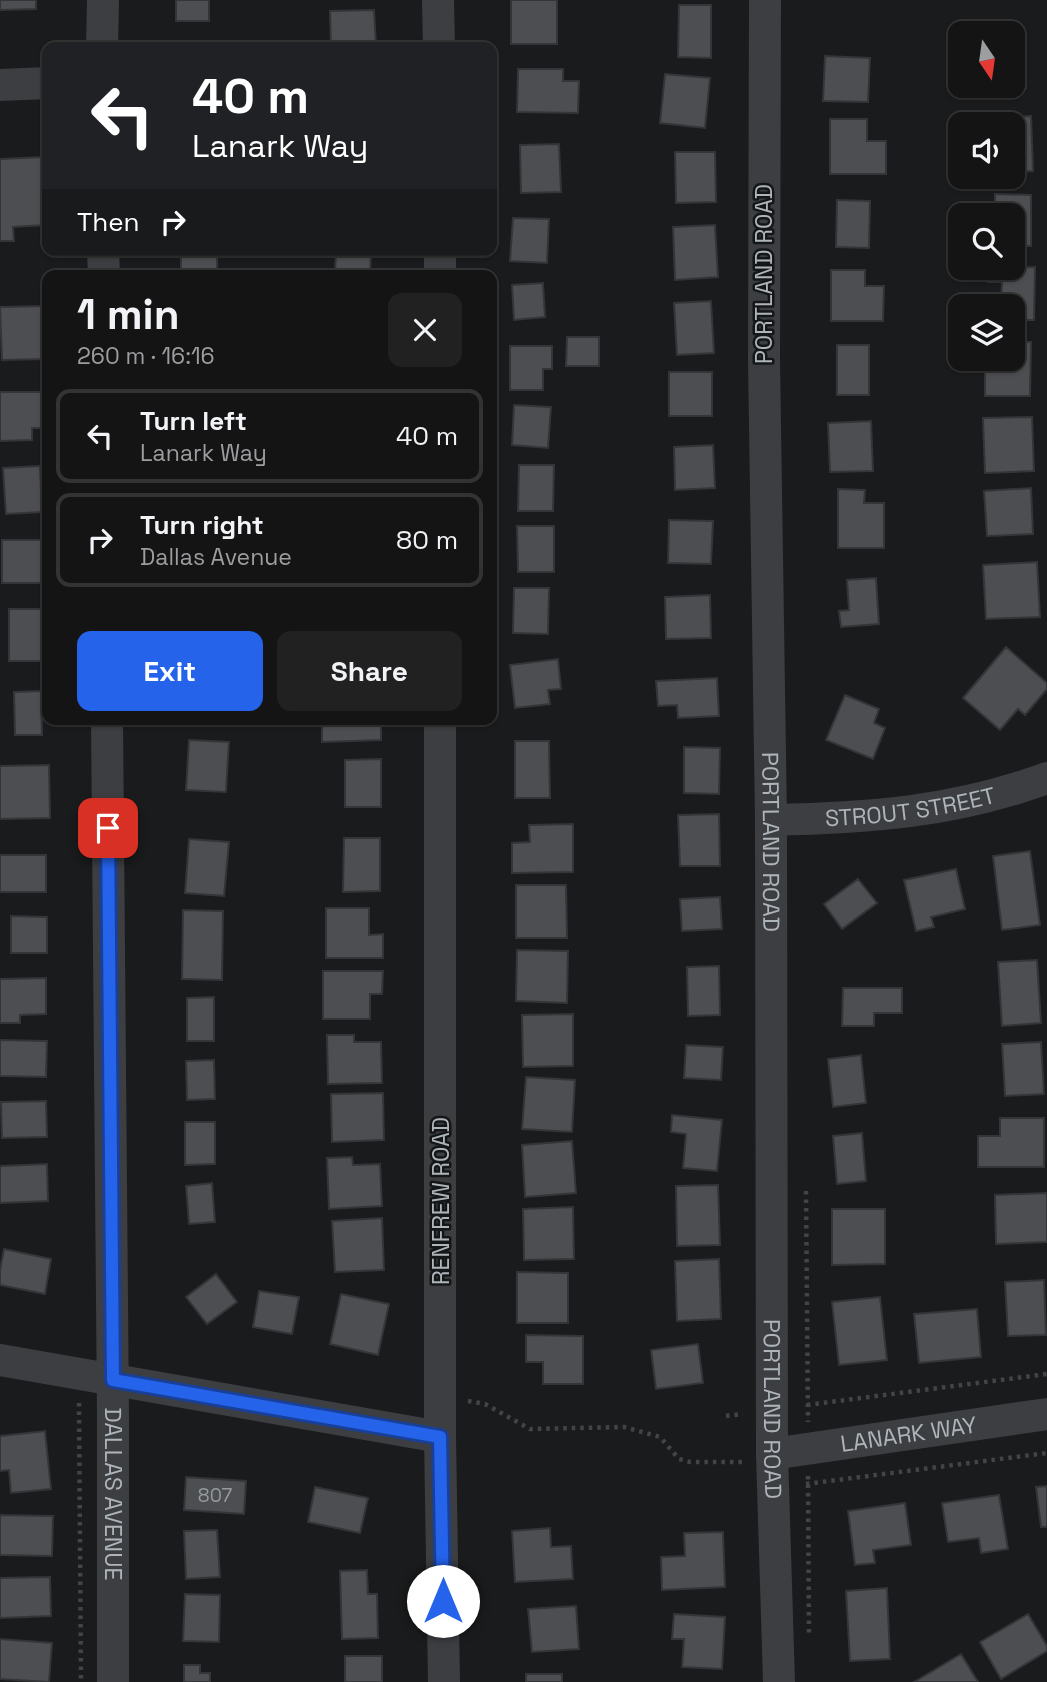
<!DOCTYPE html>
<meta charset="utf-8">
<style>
:root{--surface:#141415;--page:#212122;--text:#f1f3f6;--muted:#9d9ea0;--line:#333334;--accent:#2563eb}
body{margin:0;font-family:"Space Grotesk",sans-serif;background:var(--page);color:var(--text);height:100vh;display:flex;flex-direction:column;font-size:26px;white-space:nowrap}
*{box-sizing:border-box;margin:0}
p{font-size:23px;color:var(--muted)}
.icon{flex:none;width:38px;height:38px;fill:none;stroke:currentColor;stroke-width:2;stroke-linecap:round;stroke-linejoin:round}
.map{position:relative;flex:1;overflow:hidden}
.details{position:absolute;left:42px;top:270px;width:455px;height:455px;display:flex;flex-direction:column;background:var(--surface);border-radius:14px;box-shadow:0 2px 5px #0004,0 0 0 2px var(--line)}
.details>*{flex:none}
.guide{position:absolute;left:42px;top:42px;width:455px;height:214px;border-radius:14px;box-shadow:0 2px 5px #0004,0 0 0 2px var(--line);background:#202124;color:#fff;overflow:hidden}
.needle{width:46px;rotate:167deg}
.fabs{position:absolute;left:948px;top:21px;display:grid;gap:14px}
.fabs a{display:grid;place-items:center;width:77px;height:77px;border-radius:14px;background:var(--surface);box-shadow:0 2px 5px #0004,0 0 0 2px var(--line);font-size:35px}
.pin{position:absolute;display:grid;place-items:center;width:60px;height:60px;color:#fff;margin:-30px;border-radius:14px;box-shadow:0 4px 10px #0006}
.me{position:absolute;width:77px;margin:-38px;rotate:0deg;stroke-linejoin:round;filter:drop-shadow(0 0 5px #0008)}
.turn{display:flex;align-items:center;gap:24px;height:147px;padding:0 35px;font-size:32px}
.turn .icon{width:91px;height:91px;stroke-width:2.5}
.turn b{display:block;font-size:49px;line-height:60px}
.then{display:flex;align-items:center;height:66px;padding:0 35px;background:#0003;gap:14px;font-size:26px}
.round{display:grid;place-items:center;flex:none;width:74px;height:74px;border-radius:14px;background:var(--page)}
.head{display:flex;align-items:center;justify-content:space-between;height:119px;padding:0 35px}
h1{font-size:42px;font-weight:700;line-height:52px}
.action{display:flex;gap:14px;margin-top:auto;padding:14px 35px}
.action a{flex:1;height:80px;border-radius:14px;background:var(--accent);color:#fff;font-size:28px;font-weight:700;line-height:80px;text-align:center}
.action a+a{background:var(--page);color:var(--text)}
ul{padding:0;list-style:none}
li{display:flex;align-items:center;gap:21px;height:94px;margin:0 14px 10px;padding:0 21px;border:4px solid var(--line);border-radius:14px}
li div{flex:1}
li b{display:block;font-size:26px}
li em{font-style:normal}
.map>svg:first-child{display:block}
</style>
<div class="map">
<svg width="1047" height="1682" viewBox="0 0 1047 1682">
<rect width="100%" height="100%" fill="#1a1b1c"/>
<!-- building -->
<path fill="#4c4e51" stroke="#343538" stroke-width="2" d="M0,0H36V9L0,10Z
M176,0H209V21H176Z
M511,0H557V44H511Z
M679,5H711V58L678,57Z
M374,10L376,46L331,47L330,11Z
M1013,48H1024L1026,88L971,91V86H1013Z
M825,56L870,58L868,102L823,101Z
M518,69H563V81H579L578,113L517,112Z
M665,74L710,78L705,128L660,123Z
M1031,116L1033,171L1013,172V124H996V118Z
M830,119H867V141H886V174H830Z
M559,144L561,192L521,193L520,145Z
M675,152H715L716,202L676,203Z
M43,157L46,225L13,227L14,241H0V159Z
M995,194L1031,195V246H1013V215H995Z
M837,200L870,201L869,248L836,247Z
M513,218L549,219L547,263L510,261Z
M715,225L718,277L675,280L673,227Z
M181,250H217V275H181Z
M336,250H371L370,275H335Z
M1035,267L1034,320H1013V306H1001L1002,282H988V268Z
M831,270H865V286H884L883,321H831Z
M543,283L545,317L514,320L512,285Z
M711,301L714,353L677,355L674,303Z
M46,306L47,359L2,360L0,307Z
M567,337H599V366H566Z
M1013,342H1031L1030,396H985V359H1013Z
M837,345H869V395H837Z
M510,346H552V369H543V390H510Z
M669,372H712V416H669Z
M0,392H42V428H32V440L0,441Z
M514,405L551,407L548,448L512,445Z
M1032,417L1034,471L985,473L983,418Z
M871,421L873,471L830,472L828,423Z
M713,445L715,488L675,490L674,447Z
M519,465H554L553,511H518Z
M40,466L42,512L6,514L3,468Z
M1031,488L1033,534L987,536L984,491Z
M838,489L865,490L864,503H884V548H838Z
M669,520L713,521L711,564L668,563Z
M517,526H554V572H518Z
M2,540H47V583H2Z
M1037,562L1040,617L986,619L983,565Z
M876,578L879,624L841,627L839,611L849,610L847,580Z
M514,588H549L548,634L513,633Z
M710,595L711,638L666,639L665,597Z
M9,609H47V661H9Z
M1006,647L1047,683V689L1025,715L1018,709L1000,730L963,698Z
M558,659L561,689L548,690L550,704L515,708L510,665Z
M717,678L719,716L678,718L677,705L658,706L656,681Z
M41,691L42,735H15L14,692Z
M845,695L879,709L874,723L885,728L873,759L826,740Z
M322,719H381V740L322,742Z
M189,740L229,742L226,792L186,790Z
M515,741H549L550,798H515Z
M684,747L720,748L719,794L684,793Z
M381,759V807H345V760Z
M49,765L50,818L0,819V766Z
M719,814L720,866H680L678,815Z
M573,824V872L512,873V843L530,842L529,825Z
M344,838H380V891L343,892Z
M189,839L229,842L224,896L185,893Z
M1030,851L1040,925L1002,930L993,856Z
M0,855H46V892H0Z
M956,869L965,909L931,917L934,927L916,931L904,880Z
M858,879L877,903L842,929L824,904Z
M516,885H566L567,938H516Z
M720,897L722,929L682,931L680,899Z
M326,908H369V935L383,934V958H326Z
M183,910L223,911L222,980L182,979Z
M11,916L47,917V953H11Z
M517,950L568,951L567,1003L516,1001Z
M1037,960L1041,1023L1002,1026L998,962Z
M719,966L720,1015L688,1016L687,967Z
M323,971H383L382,994H370V1019H323Z
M46,978V1014L20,1015V1023H0V979Z
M843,988H902V1013H874V1026H842Z
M214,997V1041H187V998Z
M573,1014V1066L523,1067L522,1015Z
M327,1035H354V1042H381L382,1083L328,1084Z
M0,1040L47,1041L46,1077L0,1076Z
M1041,1042L1044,1094L1005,1096L1002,1044Z
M686,1045L723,1047L721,1080L684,1078Z
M861,1055L866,1103L833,1107L828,1059Z
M214,1060L215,1099L187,1100L186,1061Z
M526,1077L575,1080L572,1132L522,1129Z
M383,1093L384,1140L332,1142L331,1094Z
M46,1101L47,1137L2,1138L1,1102Z
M672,1115L722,1120L717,1171L683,1168L686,1134L671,1132Z
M1000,1118H1044V1167H978V1136H1000Z
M185,1122H215V1164L185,1165Z
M862,1133L866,1181L837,1184L833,1136Z
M572,1141L576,1193L525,1197L522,1145Z
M352,1157L353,1165L380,1164L382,1206L329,1209L327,1158Z
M47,1164L48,1201L0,1203V1166Z
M212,1183L215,1222L189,1224L186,1186Z
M718,1185L720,1245L677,1246L676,1186Z
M1047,1193V1242L996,1244L995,1195Z
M573,1207L574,1259L524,1260L523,1209Z
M832,1209H885V1264L832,1265Z
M382,1218L384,1270L335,1272L332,1221Z
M4,1249L51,1259L45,1294L0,1285V1270Z
M719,1259L721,1319L677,1321L675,1261Z
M517,1272L568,1273V1323H517Z
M216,1274L237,1302L207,1324L186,1297Z
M1044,1280L1046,1335L1008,1336L1005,1282Z
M259,1291L299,1297L292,1334L253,1327Z
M341,1294L389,1304L378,1355L330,1344Z
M880,1297L887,1360L839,1365L832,1302Z
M977,1309L981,1357L919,1363L914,1314Z
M526,1335L583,1336V1384H543V1362H526Z
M698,1344L703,1383L656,1389L651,1350Z
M45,1431L51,1489L11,1493L9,1470L0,1471V1436Z
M186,1477L246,1481L244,1514L184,1510Z
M1047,1486V1527H1041L1036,1487Z
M315,1487L368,1498L360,1533L308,1522Z
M999,1495L1008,1549L981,1553L979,1538L948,1542L942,1503Z
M905,1503L911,1545L873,1550L875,1563L855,1565L848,1511Z
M0,1515L53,1516L52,1556L0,1555Z
M550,1528L551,1547L571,1546L573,1579L515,1582L512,1531Z
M217,1530L220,1577L186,1579L184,1531Z
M723,1532L725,1587L662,1590L661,1557L685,1556L684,1533Z
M367,1570L368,1594H377L378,1638L342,1639L340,1571Z
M50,1577L51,1616L0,1618V1578Z
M887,1588L890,1659L850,1661L846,1591Z
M185,1594L220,1595L219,1642L183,1641Z
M576,1606L579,1649L532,1652L528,1609Z
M674,1614L725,1617L722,1669L682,1667L684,1639H672Z
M1028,1614L1047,1646V1651L1001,1679L980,1642Z
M0,1639L52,1643L49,1682L0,1679Z
M961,1654L978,1682H914Z
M345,1656H382V1682H345Z
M184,1665H200V1673H210V1682H184Z
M526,1674H562V1682H526Z"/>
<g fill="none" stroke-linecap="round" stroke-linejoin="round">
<!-- path -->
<path stroke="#424547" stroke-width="4.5" stroke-dasharray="3.5 5" stroke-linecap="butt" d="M806,1191L808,1422
M468,1401L485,1404L530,1429L624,1427L660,1437L679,1459L690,1462H745
M79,1403L81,1682
M807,1405L1047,1374
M726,1416L743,1414
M808,1476L809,1636
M806,1484L1047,1453"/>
<!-- minor -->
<g stroke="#3c3e41" stroke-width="32">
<path d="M438,0L439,47"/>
<path id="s1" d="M765,0L764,360L771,820L772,1454L779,1682"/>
<path d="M102,47L103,0"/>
<path d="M0,85L47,83"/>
<path d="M103,250L104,275"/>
<path d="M440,250V275"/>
<path id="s2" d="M107,719L113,1417V1682"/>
<path d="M440,719V1437L444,1682"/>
<path id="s3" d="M771,820C868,818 955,812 1047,778"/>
<path d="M0,1360L440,1437"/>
<path id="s4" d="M772,1454L1047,1414"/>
</g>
</g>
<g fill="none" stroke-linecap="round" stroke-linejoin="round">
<!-- route casing -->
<g stroke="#184099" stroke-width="18">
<path id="route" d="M108,828L113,1380L440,1437L443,1601"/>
</g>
<!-- route -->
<use href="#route" stroke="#2563eb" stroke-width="12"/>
</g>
<g text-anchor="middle" stroke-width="5" stroke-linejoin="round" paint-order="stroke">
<!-- number labels -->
<g font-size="19" fill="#969ba0">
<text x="215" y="1502">807</text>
</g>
<!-- street labels -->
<g font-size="23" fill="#aeb5ba" stroke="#151617">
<text transform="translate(764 274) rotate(-90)" y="8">PORTLAND ROAD</text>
<text dy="8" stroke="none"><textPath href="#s3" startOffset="140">STROUT STREET</textPath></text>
<text dy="8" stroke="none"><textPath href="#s1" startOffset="842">PORTLAND ROAD</textPath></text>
<text transform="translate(441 1201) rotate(-90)" y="8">RENFREW ROAD</text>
<text dy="8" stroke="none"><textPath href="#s1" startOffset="1409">PORTLAND ROAD</textPath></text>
<text dy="8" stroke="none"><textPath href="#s4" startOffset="138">LANARK WAY</textPath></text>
<text dy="8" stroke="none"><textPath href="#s2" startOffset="775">DALLAS AVENUE</textPath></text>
</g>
</g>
</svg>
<div class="fabs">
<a><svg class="needle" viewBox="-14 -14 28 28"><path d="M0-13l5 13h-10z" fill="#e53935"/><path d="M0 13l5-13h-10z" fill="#9d9ea0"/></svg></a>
<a><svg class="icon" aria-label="sound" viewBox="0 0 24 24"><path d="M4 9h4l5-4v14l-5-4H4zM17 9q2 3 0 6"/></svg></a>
<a><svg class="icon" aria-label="search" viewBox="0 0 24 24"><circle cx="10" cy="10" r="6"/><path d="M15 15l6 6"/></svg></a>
<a><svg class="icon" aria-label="layers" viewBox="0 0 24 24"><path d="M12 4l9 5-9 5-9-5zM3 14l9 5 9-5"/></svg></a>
</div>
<div class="pin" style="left:108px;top:828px;background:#d93025"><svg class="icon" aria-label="arrive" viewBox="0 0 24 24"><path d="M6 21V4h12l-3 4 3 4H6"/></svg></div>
<svg class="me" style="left:443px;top:1601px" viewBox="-20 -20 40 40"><circle r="19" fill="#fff"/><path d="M0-13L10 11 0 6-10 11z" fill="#2563eb"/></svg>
<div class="guide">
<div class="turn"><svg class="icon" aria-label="left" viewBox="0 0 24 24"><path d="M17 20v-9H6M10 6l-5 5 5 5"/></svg><div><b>40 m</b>Lanark Way</div></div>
<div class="then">Then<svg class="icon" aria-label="right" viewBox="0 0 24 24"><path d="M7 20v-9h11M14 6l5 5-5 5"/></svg></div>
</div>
<section class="details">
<div class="head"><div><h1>1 min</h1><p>260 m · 16:16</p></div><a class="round"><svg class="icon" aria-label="close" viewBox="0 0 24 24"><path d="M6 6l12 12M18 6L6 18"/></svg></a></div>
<ul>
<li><svg class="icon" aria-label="left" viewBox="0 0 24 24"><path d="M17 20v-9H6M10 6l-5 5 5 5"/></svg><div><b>Turn left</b><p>Lanark Way</p></div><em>40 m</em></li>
<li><svg class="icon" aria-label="right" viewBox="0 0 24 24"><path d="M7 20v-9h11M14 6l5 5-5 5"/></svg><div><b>Turn right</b><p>Dallas Avenue</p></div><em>80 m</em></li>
</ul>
<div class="action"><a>Exit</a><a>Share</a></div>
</section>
</div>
